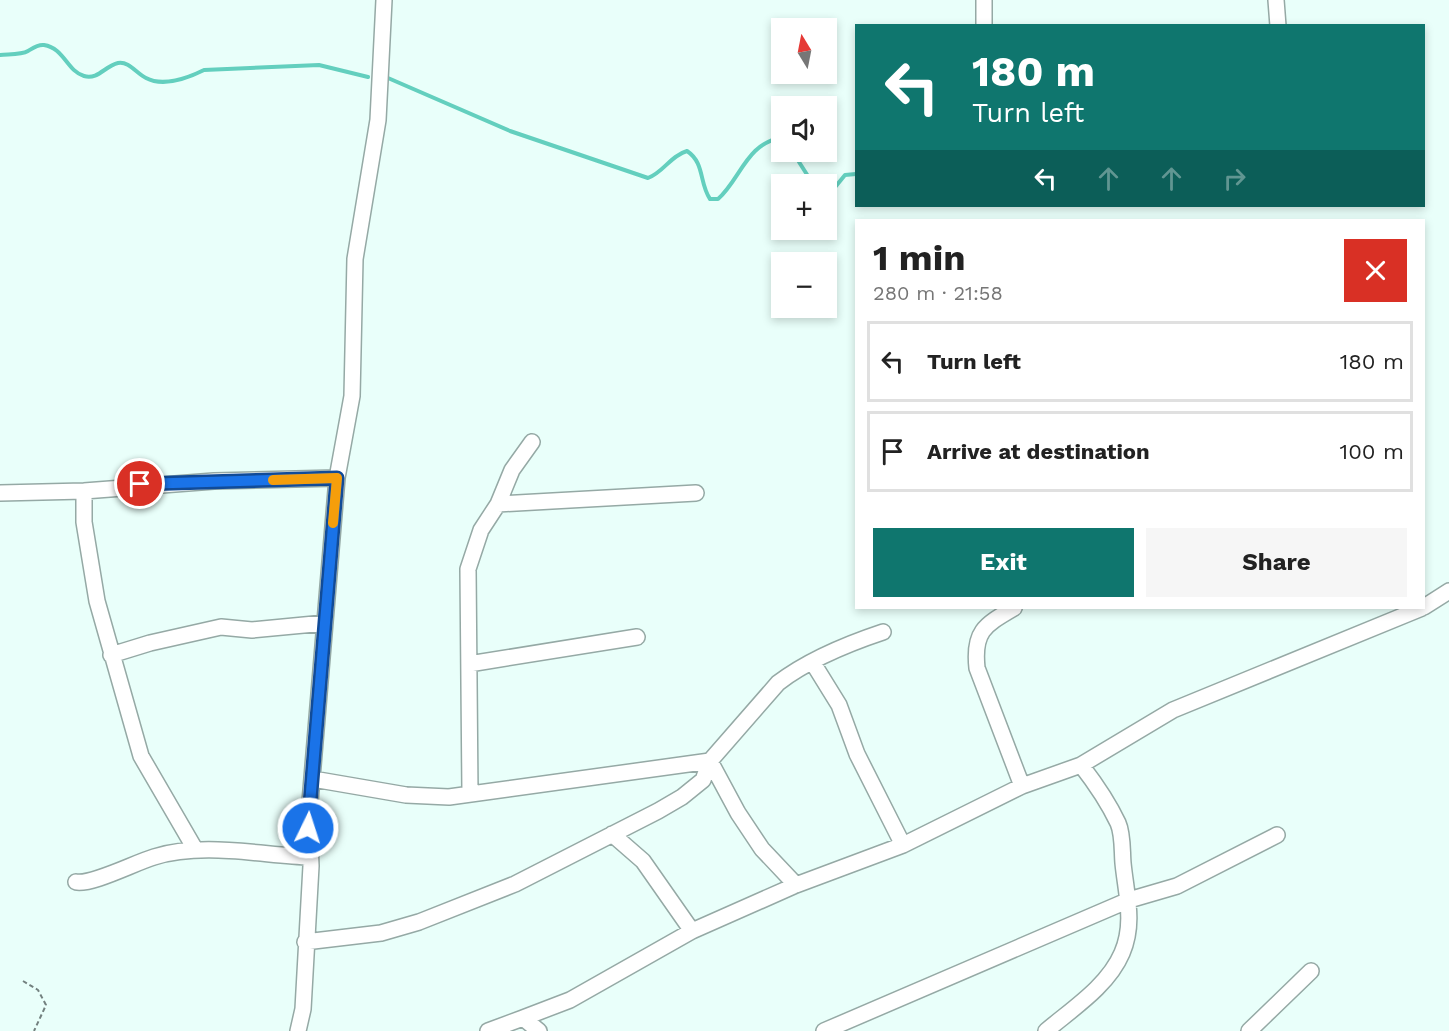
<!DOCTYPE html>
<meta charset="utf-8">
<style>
:root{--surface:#fff;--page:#f6f6f6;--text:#222;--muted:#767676;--line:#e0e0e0;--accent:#0f766e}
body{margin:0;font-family:"Work Sans",sans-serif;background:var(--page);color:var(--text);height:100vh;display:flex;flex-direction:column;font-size:22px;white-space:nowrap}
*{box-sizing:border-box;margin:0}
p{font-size:20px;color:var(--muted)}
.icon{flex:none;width:33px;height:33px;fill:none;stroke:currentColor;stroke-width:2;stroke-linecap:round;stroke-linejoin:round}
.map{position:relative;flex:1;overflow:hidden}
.sheet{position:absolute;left:855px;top:219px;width:570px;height:390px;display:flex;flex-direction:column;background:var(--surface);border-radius:0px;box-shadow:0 3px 9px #0003}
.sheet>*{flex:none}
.banner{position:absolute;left:855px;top:24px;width:570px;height:183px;border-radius:0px;box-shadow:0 3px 9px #0003;background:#0f766e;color:#fff;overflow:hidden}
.needle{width:39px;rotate:350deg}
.fabs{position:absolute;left:771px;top:18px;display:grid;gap:12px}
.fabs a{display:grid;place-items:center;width:66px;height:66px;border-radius:0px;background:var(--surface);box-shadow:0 3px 9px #0003;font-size:30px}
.pin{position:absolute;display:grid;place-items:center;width:51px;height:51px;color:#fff;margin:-26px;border:3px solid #fff;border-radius:50%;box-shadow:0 2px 6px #0007}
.me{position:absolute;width:66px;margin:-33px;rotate:4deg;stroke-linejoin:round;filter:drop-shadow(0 0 4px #0008)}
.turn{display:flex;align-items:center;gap:21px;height:126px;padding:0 18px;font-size:27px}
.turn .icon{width:78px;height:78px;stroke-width:2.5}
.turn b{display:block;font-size:42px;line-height:51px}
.lanes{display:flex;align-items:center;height:57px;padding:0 18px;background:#0003;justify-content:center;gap:30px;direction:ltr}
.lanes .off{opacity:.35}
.round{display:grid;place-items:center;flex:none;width:63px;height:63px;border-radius:0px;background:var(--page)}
.headline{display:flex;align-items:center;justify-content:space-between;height:102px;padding:0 18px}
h1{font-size:36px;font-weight:700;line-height:45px}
.cta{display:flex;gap:12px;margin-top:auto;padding:12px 18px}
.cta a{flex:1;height:69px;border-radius:0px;background:var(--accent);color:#fff;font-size:24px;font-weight:700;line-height:69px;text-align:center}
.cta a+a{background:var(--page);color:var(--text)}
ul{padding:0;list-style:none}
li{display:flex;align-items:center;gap:18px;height:81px;margin:0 12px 9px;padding:0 6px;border:3px solid var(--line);border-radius:0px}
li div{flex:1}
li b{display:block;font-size:22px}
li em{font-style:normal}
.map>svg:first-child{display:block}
</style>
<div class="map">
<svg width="1449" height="1031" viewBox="0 0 1449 1031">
<rect width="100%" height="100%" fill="#e9fffa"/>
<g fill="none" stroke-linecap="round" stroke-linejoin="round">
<!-- stream -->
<path stroke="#63cfbe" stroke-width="4" d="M0,55C8,54 21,55 28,51C33,48 38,44 44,45C64,48 67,71 84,76C98,80 105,66 118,63C129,61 136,73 146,78C163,87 188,78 204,70L319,65L368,77
M388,78L510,131L648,178C664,172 670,156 687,151C705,163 699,183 710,199H718C740,180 747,142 782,138
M800,152L799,162L813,184
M826,189L836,186L845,175L856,174"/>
<!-- minor casing -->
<g stroke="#95a9a5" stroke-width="18">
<path id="minor" d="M1276,0L1278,26
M984,26V0
M84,491V522L97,601L141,756L195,849
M0,493L84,491L214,481L337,478
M498,504L696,493
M1424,607L1449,591
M1014,608C985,625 973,631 977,668L1022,786
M111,655L150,643L221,627L252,630L325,623
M813,663L839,705L857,754L903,845
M469,664L637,637
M313,779L406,795L449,797L710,761L738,813L762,849L796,885
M470,794L468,569L481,530L498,504L512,470L532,442
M612,834L643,861L692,931
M76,882C92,885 134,863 154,857C202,842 260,855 310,857
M305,942L381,933L419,922L515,884L658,811L682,797L703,780L710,761L778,683C808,660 847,644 883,632
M523,1018L570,1000L692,931L796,885L903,845L1022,786L1081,765L1173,710L1422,608
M298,1031L303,1009L311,866L309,814L337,478L352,396L355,259L378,120L384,0
M488,1031L523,1018L539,1031
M824,1031L1129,900L1177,886L1277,835
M1046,1031C1072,1009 1108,986 1122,953C1135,923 1126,894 1123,863C1122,851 1123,834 1118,823C1108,802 1095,783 1081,765
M1249,1031L1311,971"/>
</g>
<!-- path -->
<path stroke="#73817f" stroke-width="2" stroke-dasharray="4.5 3" stroke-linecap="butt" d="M23,981L38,990L46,1005L34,1031"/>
<!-- minor -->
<use href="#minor" stroke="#fff" stroke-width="15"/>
</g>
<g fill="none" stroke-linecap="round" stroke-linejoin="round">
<!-- route casing -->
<g stroke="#114b97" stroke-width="15">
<path id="route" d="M140,484L337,478L308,828"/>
</g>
<!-- route -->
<use href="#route" stroke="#1a73e8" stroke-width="10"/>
<!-- slow -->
<path stroke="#f59e0b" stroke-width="10" d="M273,480L337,478L333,523"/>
</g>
</svg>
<div class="fabs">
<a><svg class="needle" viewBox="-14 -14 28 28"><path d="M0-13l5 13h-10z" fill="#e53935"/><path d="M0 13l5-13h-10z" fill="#767676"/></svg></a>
<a><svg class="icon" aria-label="sound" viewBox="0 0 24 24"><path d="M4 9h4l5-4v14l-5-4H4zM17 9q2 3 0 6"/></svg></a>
<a>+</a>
<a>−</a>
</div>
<div class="pin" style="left:140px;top:484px;background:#d93025"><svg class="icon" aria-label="arrive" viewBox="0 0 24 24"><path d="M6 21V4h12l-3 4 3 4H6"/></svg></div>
<svg class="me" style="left:308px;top:828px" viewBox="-20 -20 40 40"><circle r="17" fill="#1a73e8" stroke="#fff" stroke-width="3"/><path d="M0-11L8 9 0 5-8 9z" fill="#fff"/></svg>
<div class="banner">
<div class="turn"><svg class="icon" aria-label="left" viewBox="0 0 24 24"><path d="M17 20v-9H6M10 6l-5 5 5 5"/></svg><div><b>180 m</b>Turn left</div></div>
<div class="lanes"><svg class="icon" aria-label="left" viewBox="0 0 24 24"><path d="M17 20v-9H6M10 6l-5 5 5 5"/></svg><svg class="icon off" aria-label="ahead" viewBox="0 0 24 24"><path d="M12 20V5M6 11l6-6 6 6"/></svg><svg class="icon off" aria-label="ahead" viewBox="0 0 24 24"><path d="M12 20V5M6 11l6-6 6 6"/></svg><svg class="icon off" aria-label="right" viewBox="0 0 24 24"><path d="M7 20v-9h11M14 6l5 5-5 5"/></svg></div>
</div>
<section class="sheet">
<div class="headline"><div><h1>1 min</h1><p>280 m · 21:58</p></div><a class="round" style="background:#d93025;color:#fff"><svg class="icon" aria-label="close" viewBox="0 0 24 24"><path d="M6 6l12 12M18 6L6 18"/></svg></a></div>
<ul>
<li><svg class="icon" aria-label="left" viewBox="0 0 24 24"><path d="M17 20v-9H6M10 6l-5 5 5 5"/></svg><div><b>Turn left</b></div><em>180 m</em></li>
<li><svg class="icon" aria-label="arrive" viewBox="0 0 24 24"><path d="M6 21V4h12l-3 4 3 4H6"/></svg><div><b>Arrive at destination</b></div><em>100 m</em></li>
</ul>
<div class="cta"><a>Exit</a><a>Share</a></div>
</section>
</div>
